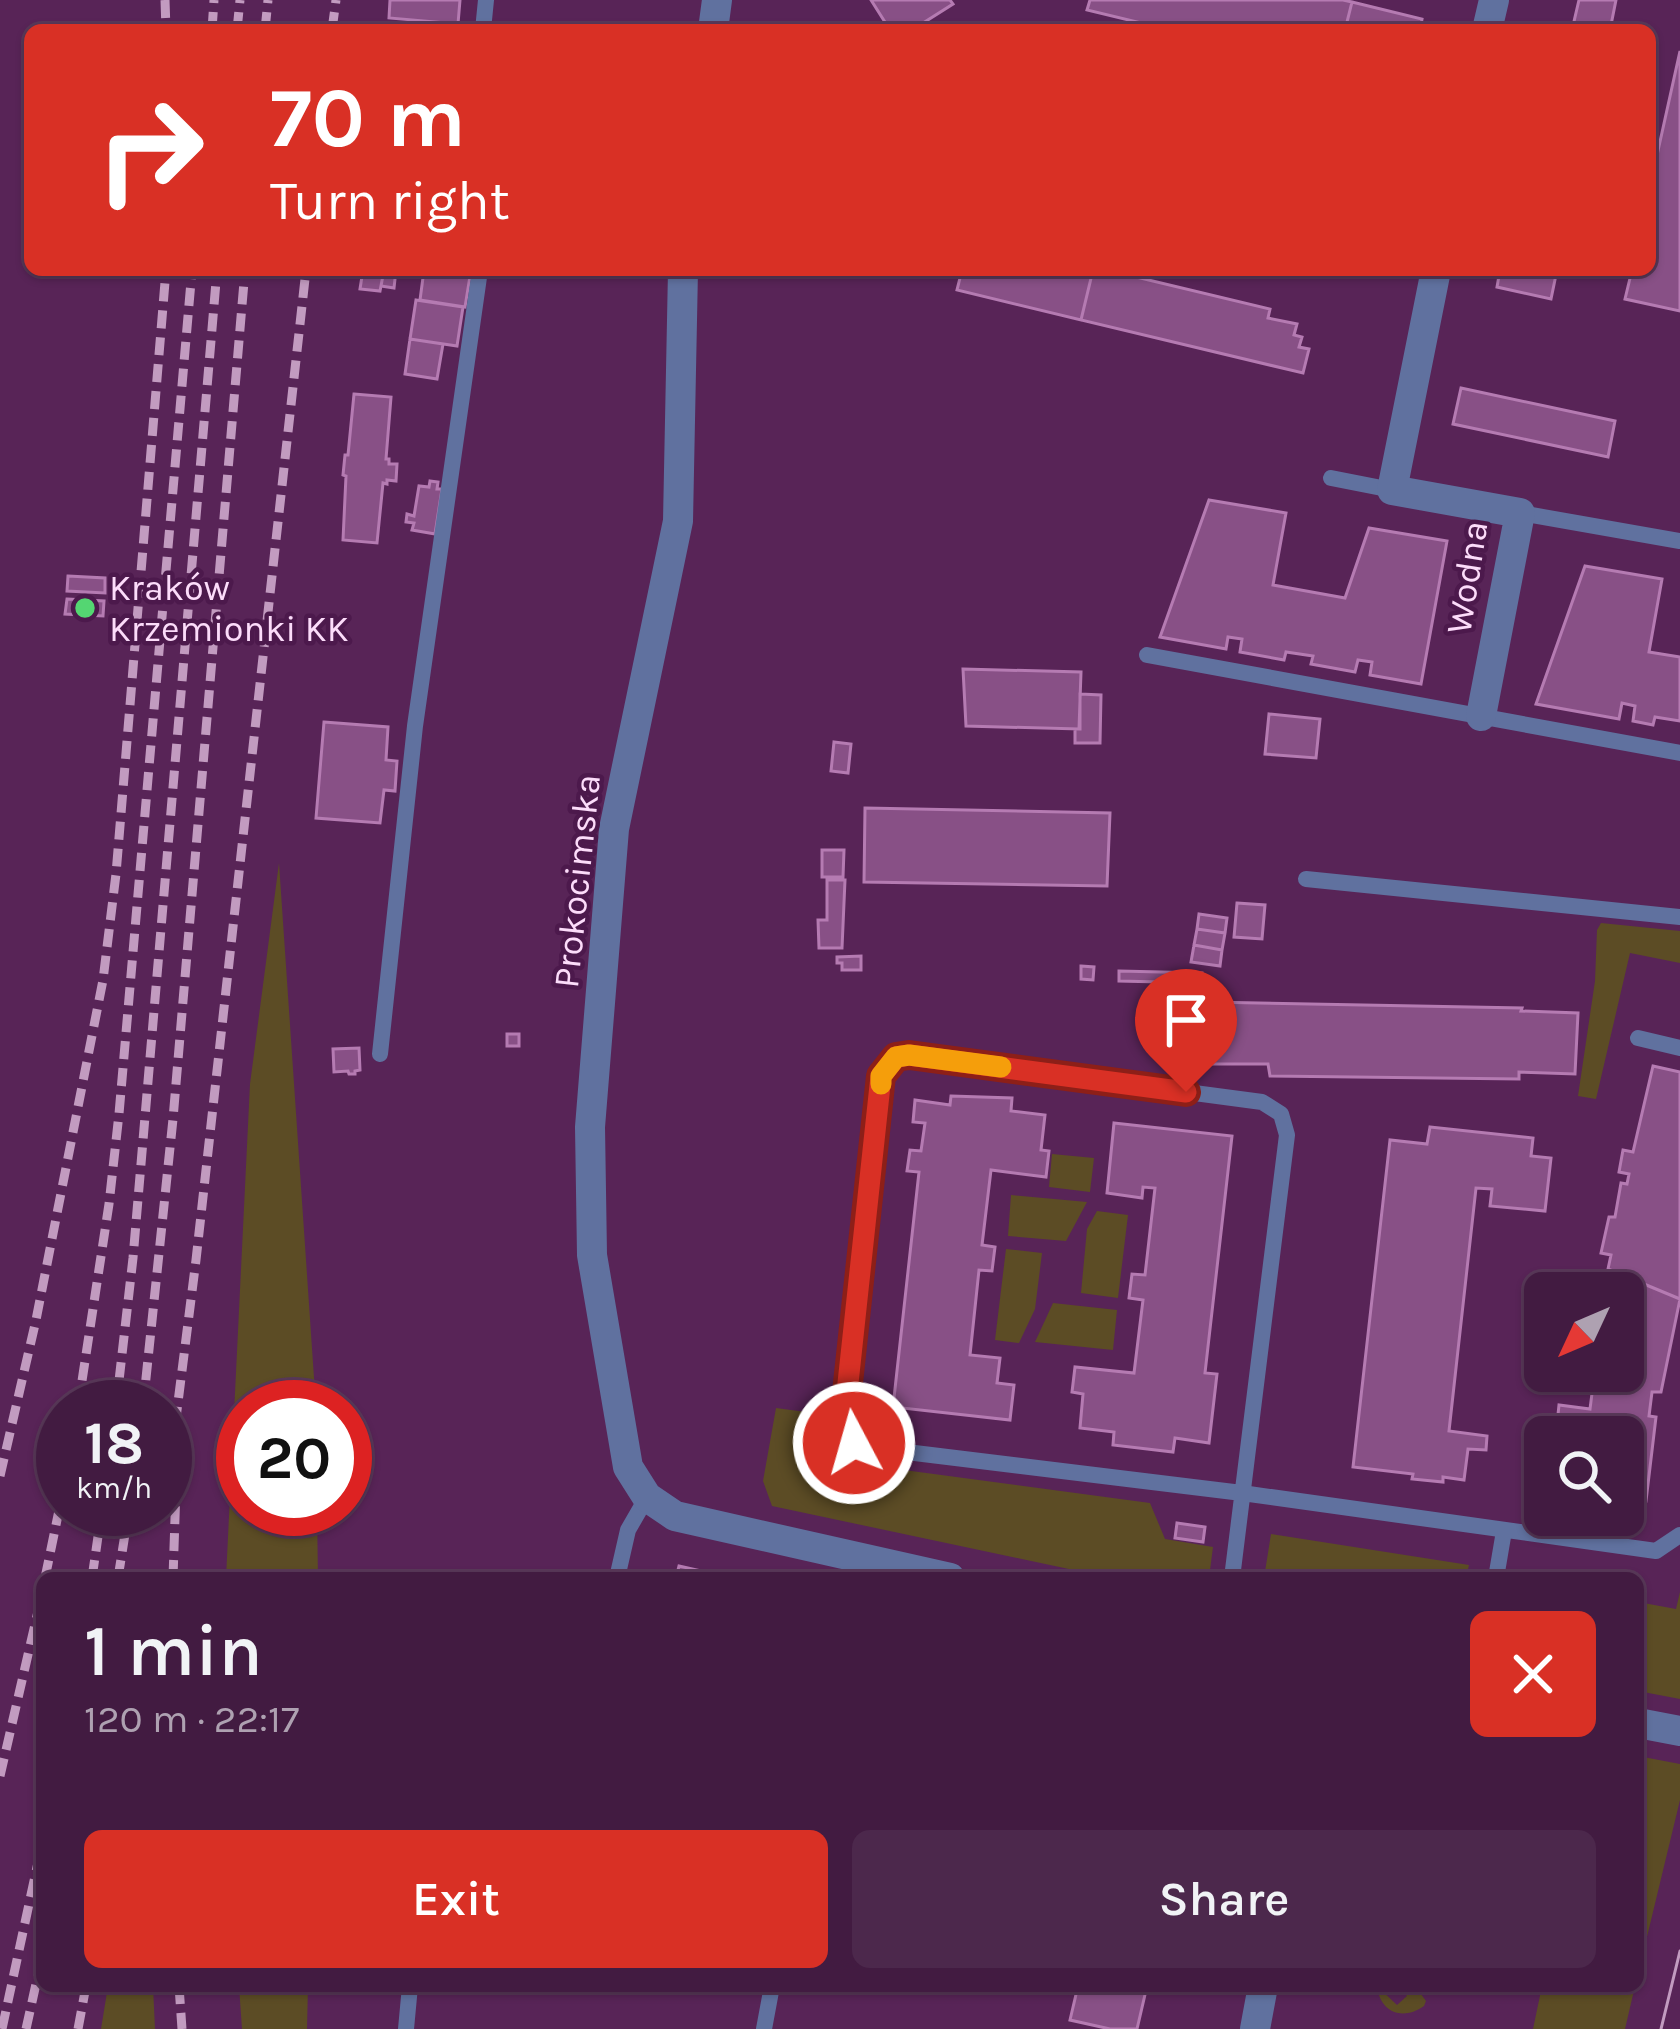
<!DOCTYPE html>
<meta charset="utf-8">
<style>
:root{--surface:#421b41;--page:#4c284c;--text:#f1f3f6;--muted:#aea1b1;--line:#5a395a;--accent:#d93025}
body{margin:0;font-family:Karla,sans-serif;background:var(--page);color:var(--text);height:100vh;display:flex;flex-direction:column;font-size:45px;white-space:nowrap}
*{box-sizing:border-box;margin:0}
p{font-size:39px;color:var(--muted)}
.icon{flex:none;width:66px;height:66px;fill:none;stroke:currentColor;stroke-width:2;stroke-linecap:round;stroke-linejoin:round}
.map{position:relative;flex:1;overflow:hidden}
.sheet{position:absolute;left:36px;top:1572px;width:1608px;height:420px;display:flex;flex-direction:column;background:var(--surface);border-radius:18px;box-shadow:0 3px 9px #0004,0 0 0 3px var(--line)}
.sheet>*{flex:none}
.top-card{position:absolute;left:24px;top:24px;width:1632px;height:252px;border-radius:18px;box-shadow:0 3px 9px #0004,0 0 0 3px var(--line);background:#d93025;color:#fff;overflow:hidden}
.needle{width:78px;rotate:226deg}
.fabs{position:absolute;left:1524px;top:1272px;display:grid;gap:24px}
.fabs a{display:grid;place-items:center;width:120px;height:120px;border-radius:18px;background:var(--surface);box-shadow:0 3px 9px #0004,0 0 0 3px var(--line);font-size:60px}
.speed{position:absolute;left:36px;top:1380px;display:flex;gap:24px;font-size:60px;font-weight:700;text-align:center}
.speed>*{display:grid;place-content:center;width:156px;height:156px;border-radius:50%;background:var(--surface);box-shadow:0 3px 9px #0004,0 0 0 3px var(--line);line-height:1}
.speed small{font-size:30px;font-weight:400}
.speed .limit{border:18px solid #d22;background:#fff;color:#111}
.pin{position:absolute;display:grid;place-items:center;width:102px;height:102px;color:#fff;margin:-123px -51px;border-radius:50% 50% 50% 0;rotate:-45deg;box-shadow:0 0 12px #0007}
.pin .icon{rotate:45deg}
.me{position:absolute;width:132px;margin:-66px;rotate:354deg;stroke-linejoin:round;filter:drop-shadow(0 0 9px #0008)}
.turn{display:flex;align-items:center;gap:42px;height:252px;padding:0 48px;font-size:54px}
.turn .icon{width:156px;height:156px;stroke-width:2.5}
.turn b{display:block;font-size:84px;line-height:102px}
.round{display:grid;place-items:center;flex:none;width:126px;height:126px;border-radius:18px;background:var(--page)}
.headline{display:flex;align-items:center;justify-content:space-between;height:204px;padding:0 48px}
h1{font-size:72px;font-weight:600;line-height:90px}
.primary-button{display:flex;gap:24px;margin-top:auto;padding:24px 48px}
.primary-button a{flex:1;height:138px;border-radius:18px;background:var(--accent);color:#fff;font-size:48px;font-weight:600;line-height:138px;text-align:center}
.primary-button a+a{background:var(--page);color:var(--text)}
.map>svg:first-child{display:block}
</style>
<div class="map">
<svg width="1680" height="2029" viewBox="0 0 1680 2029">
<rect width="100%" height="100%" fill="#582457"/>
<!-- green -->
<path fill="#5c4c25" d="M279,863L316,1407H243V1509H317L318,1578H226L250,1084Z
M1601,923L1680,931V963L1630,953L1596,1099L1578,1096L1595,981L1597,930Z
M1052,1154L1094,1158L1090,1192L1049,1187Z
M1011,1195L1087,1202L1066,1241L1008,1236Z
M1097,1211L1128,1215L1118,1298L1081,1293L1087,1229Z
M1006,1249L1042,1253L1035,1309L1019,1343L995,1340Z
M1053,1303L1117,1310L1113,1350L1035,1342Z
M776,1408L821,1414L814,1458L1150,1503L1165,1539L1213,1547L1209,1578H1111L772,1506L763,1481Z
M1271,1534L1469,1565L1466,1578H1264Z
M1680,1592V1699L1638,1691V1602L1676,1609Z
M1638,1756L1680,1764V1800L1638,1974Z
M108,1986H153L155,2029H101Z
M239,1986H308L307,2029H242Z
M1377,1986L1397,2005L1407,1996L1401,1989L1404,1986H1415L1426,2001L1424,2006C1403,2021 1380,2013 1377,1986Z
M1542,1986H1635L1625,2029H1533Z"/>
<!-- building -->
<path fill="#885086" stroke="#b57bb2" stroke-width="3" d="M390,0H460L458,24L389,18Z
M871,0H950L953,4L912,30H890Z
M1090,0H1343L1352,2L1345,30H1170L1087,10Z
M1579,0H1616L1610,30H1572Z
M1352,2L1422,19L1420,30H1345Z
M1680,51V311L1625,299L1632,270H1650V187Z
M363,270H384L380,291L360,289Z
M384,270H396L394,288L381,286Z
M424,270H471L465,307L420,300Z
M962,270H1093L1081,320L957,290Z
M1093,270H1107L1270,309L1268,318L1297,324L1294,335L1302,337L1299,347L1309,349L1303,373L1081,320Z
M1500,270H1557L1551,299L1497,287Z
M416,300L463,307L457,346L410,339Z
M410,339L443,344L437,379L405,374Z
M1461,388L1615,421L1608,457L1453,424Z
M354,394L391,397L386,459H389V464H397L396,481L387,480V484L383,483L377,543L343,540L346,476L343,475L345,455H348Z
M430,481L438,482L437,489H442L435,534L412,530L414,523L406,522L407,514L414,516L419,486L429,487Z
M1209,500L1286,513L1273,585L1345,598L1369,528L1447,541L1421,684L1370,675L1372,662L1358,660L1355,672L1311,664L1313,656L1286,652L1284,660L1240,652L1242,639L1228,637L1226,649L1160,637Z
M1585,566L1662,579L1649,652L1680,657V721L1655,717L1653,725L1633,721L1635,706L1622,703L1619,719L1536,704Z
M68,576L105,578V593L67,591Z
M67,599L104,601L103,616L65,614Z
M963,669L1081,672L1079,729L966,726Z
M1080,694L1101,695L1100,743H1075V729H1080Z
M1269,714L1320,719L1316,758L1265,754Z
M324,722L388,727L386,760L397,761L395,791L384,790L380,823L316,818Z
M834,742L851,744L848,773L831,771Z
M865,808L1110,813L1107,886L864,882Z
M822,850H844L843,877H822Z
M827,880H845L842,948H819L818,920H827Z
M1237,903L1265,905L1262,939L1234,937Z
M1199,914L1227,918L1225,933L1197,929Z
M1197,929L1225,933L1222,950L1194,945Z
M1194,945L1222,950L1220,966L1191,962Z
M861,956V970H842V963H837V957Z
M1081,966L1094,967L1093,980L1081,979Z
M1119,971L1202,973V983L1119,981Z
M1207,1002L1522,1008L1521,1011L1578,1013L1575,1074L1519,1072V1079L1270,1076L1268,1064H1205Z
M507,1034H519V1046H507Z
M359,1048L360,1070L355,1071V1074H349L348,1071L334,1072L333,1049Z
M1653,1066L1680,1072V1299L1608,1269L1611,1255L1601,1253L1609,1217H1615L1621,1183L1627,1184L1629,1174L1619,1172L1623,1150L1633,1152Z
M951,1096L1012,1098L1011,1111L1045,1115L1041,1150L1049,1151L1046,1177L991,1170L982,1245L995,1247L992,1271L979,1270L970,1355L1000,1358L997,1383L1014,1385L1010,1420L893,1407L919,1172L907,1171L910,1150L921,1151L925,1123L913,1122L915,1100L950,1105Z
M1114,1123L1232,1136L1205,1373L1217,1374L1209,1443L1175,1438L1173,1452L1113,1445L1114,1432L1080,1428L1083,1394L1072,1392L1075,1367L1134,1373L1143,1300L1129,1298L1132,1274L1145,1275L1155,1188L1143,1187L1142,1198L1107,1193Z
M1430,1127L1533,1138L1531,1156L1551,1158L1545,1211L1490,1206L1492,1189L1476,1188L1449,1431L1487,1436L1486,1450L1468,1449L1464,1480L1443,1477V1482L1412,1479L1413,1474L1353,1467L1390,1140L1427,1144Z
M1608,1269L1680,1299L1661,1392H1652L1649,1416L1656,1417L1646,1501L1623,1498V1437H1545V1489L1538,1488L1545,1422L1557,1424L1559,1405L1590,1409L1594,1378L1574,1374L1575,1371H1623V1293H1592L1595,1283L1604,1286Z
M1177,1523L1205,1527L1203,1542L1175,1538Z
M679,1566L732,1578H676Z
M1078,1986H1147L1137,2029H1110L1070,2020Z"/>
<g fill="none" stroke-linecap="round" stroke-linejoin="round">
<!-- service -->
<path stroke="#60719f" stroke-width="16" d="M483,30L486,0
M1331,478L1392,490
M1520,513L1680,541
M1147,655L1680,753
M1306,879L1680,917
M1638,1038L1680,1048
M380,1054L415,726L480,270
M617,1578L628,1530L647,1497
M1232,1578L1287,1135L1281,1114L1262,1102L909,1055L896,1057L882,1075L844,1427L854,1443L882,1449L1242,1493L1656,1551L1680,1535
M1496,1578L1504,1531
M406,2029L410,1986
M764,2029L772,1986"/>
<!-- minor -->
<path stroke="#60719f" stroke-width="30" d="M713,30L717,0
M1487,30L1494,0
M683,270L678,521L614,829L590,1127L592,1255L628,1467L647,1497L675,1516L950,1578
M1436,270L1392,490L1520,513L1481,716
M1638,1723L1680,1731
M1255,2029L1263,1986"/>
<!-- tram -->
<path stroke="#c29bc0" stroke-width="3" d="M1661,2029L1680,1951"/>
<!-- rail -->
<path stroke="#c29bc0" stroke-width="9" stroke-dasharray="18 9" stroke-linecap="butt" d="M165,0L166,30
M212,30L214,0
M237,30L240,0
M265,30L268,0
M332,30L336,0
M78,1407L109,1204L119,1114L192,270
M116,1407L133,1258L217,270
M143,1407L173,1119L245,270
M0,1476L36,1320L103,980L116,874L166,270
M165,1505L196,1260L306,270
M45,1578L63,1491
M92,1578L102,1509
M118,1578L129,1509
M173,1578L176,1488
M0,1776L42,1594
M179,1986L182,2029
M2,2029L42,1844
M26,2029L42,1957
M78,2029L86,1986"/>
</g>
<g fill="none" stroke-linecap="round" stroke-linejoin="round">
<!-- route casing -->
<g stroke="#8d1f18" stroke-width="30">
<path id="route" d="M854,1443L844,1427L848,1383L881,1076L896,1057L909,1055L1186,1092"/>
</g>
<!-- route -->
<use href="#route" stroke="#d93025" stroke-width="21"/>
<!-- slow -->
<path stroke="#f59e0b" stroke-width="21" d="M881,1084V1076L896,1057L909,1055L1001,1067"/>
</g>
<!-- markers -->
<circle fill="#54d672" stroke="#4c194c" stroke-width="4.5" cx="85" cy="608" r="12"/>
<g text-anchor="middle" stroke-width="9" stroke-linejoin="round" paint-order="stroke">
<!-- street labels -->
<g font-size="36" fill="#fcdcfa" stroke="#4c194c">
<text transform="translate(1466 577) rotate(-81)" y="13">Wodna</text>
<text transform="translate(576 881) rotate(-84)" y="13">Prokocimska</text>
</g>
<!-- poi labels -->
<g font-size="36" fill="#fcdcfa" stroke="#4c194c" text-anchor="start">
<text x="109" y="600">Kraków<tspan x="109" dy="41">Krzemionki KK</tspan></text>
</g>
</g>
</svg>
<div class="fabs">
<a><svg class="needle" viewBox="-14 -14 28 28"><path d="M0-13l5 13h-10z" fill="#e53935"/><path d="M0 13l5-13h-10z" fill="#aea1b1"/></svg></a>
<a><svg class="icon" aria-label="search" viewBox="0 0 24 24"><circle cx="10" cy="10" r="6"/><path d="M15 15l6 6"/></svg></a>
</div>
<div class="speed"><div>18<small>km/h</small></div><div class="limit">20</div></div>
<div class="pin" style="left:1186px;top:1092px;background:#d93025"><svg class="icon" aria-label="arrive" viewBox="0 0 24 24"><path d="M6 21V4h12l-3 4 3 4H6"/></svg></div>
<svg class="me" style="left:854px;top:1443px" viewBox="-20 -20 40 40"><circle r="17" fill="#d93025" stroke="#fff" stroke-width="3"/><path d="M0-11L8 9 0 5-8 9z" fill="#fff"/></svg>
<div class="top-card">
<div class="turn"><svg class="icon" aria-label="right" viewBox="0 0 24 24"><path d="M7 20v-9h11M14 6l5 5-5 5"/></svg><div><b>70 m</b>Turn right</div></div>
</div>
<section class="sheet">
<div class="headline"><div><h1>1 min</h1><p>120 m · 22:17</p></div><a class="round" style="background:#d93025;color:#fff"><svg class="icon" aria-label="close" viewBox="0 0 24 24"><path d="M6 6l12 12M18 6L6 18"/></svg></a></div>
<div class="primary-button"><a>Exit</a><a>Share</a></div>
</section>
</div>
